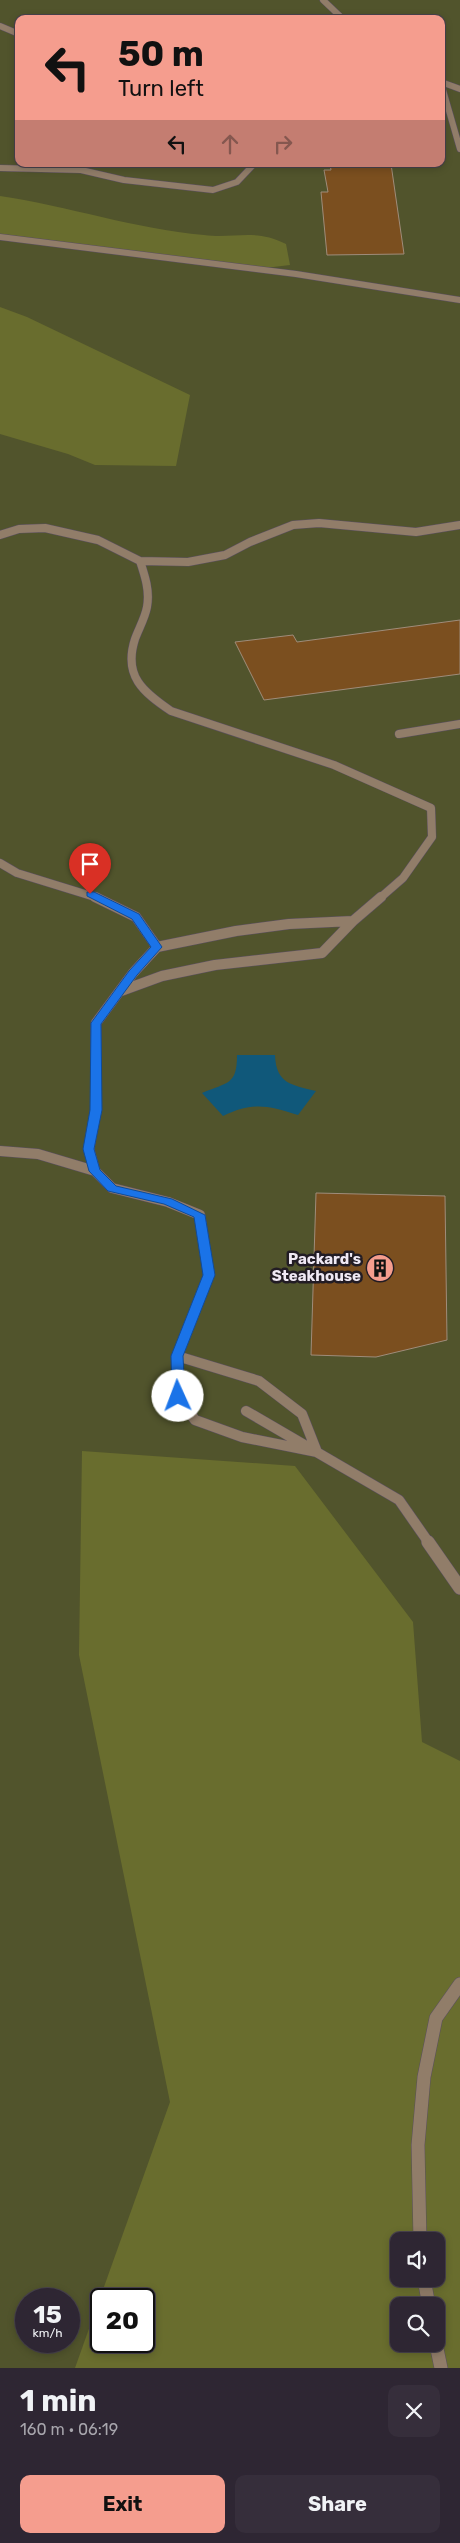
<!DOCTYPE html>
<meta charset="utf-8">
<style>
:root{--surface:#2e2633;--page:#362e3b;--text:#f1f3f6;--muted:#a7a5ac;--line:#49434e;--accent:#f59d8e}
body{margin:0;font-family:Rubik,sans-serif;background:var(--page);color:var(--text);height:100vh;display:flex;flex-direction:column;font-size:19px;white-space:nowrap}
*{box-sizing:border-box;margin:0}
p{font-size:16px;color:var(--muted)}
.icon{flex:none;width:28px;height:28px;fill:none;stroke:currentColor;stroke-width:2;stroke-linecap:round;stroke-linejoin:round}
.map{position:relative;height:2368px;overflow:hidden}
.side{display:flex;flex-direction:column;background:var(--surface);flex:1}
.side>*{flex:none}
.banner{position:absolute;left:15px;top:15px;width:430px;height:152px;border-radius:10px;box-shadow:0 2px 8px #0003,0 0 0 1px var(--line);background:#f59d8e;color:#111;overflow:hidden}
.buttons{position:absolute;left:390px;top:2232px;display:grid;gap:10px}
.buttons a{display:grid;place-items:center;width:55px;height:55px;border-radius:10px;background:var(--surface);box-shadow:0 2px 8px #0003,0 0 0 1px var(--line);font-size:25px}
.speed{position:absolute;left:15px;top:2288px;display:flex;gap:10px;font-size:25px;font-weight:700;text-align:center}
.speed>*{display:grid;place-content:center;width:65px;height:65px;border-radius:50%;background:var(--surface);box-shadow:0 2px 8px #0003,0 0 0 1px var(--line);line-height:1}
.speed small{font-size:12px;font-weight:400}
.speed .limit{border:2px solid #111;border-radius:8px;background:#fff;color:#111}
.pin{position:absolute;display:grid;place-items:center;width:42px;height:42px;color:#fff;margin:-51px -21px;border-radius:50% 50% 50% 0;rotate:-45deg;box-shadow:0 0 5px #0007}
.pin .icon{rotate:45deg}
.me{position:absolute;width:55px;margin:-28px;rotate:358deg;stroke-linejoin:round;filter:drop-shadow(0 0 4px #0008)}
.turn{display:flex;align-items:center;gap:18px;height:105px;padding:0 20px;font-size:22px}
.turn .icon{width:65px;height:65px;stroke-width:2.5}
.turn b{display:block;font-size:35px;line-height:42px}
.lanes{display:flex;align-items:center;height:48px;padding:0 20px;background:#0003;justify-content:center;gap:25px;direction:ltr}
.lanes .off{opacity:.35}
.round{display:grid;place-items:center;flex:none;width:52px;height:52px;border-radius:10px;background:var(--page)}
.overview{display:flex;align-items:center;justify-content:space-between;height:85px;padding:0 20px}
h1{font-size:30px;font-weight:700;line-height:38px}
.action{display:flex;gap:10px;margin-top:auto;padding:10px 20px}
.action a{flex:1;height:58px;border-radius:10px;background:var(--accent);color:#111;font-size:20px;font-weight:700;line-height:58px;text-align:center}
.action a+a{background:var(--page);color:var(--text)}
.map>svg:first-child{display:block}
</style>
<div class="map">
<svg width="460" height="2368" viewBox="0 0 460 2368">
<rect width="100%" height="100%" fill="#3e3244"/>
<!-- green -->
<path fill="#51542c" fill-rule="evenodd" d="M0,0H460V2368H0ZM19,19H441V164H19ZM399,2241H436V2279H399ZM26,2299H69V2341H26ZM101,2299H144V2341H101ZM399,2306H436V2344H399Z"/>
<!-- forest -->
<path fill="#696d2e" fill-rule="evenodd" d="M0,196C68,206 135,229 204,235C235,239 255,228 286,244L290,265L265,268L0,236Z
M0,307L27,317L190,395L176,466L95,465L68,454L0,434Z
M82,1451L295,1466L413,1622L422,1742L460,1761V2368H75L170,2102L79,1655ZM399,2241H436V2279H399ZM101,2299H144V2341H101ZM399,2306H436V2344H399Z"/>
<!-- water -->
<path fill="#10587a" d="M237,1055H275C276,1084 292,1085 316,1091L298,1115C267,1105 252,1102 223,1116L202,1093C228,1082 237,1085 237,1055Z"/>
<!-- building -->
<path fill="#7b4f1f" stroke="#9f8c7a" d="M330,164H391L404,254L327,255L321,192H328L324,170H331Z
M460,620V674L264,700L235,642L293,635L297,642Z
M316,1193L445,1196L447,1340L376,1357L311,1355Z"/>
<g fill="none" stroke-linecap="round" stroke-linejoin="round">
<!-- lane-far3 casing -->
<g stroke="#5a4f60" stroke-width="7">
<path id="lane-far3" d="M0,26L19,34
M0,168L81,170L124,180L213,190L237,182L254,164
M0,237L296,274L460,300"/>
</g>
<!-- lane-far2 casing -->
<g stroke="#5a4f60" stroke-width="9">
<path id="lane-far2" d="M0,535L19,529L45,528L98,540L140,561L188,562L225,555L250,542L293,525L319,523L416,532L460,525
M140,561C145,576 150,591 147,607C145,618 139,628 135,639C123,676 143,692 171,711L334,765L431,808L432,837L403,878L380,898
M399,734L460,724
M0,863L17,873L98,898"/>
</g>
<!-- lane-far1 casing -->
<g stroke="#5a4f60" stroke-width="11">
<path id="lane-far1" d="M95,897L136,917L157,947
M121,991L162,976L215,965L322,953L353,921L381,897
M0,1151L38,1154L95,1171
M177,1356L259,1381L302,1414L317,1452L242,1437L195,1420L178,1396Z
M177,1356L209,1275L200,1215L168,1202L112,1188L95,1171L89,1149L96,1109V1023L133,973L157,947L236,931L289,924L353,921
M246,1411L399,1500L429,1543"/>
</g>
<!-- lane casing -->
<g stroke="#5a4f60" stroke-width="14">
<path id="lane" d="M428,1542L460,1588"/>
</g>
<!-- street-far1 casing -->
<g stroke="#5a4f60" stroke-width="7">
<path id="street-far1" d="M323,0L343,19
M441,82L460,89
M441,83L460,149"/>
</g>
<!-- street casing -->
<g stroke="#5a4f60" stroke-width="14">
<path id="street" d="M420,2241L418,2145L424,2077L436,2018L460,1984
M424,2279L429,2306
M436,2344L441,2368"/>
</g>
<!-- lane-far3 -->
<use href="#lane-far3" stroke="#917d69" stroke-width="6"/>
<!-- lane-far2 -->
<use href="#lane-far2" stroke="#917d69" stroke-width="8"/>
<!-- lane-far1 -->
<use href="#lane-far1" stroke="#917d69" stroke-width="10"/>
<!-- lane -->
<use href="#lane" stroke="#917d69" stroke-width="13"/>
<!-- street-far1 -->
<use href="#street-far1" stroke="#917d69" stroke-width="6"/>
<!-- street -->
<use href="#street" stroke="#917d69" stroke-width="13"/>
</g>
<!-- route -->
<path fill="#1a73e8" stroke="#114b97" d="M87,892H94L139,914L162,947L137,975L101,1024L102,1110L94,1149L100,1170L116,1186L172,1199L205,1215L215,1275L183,1356L185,1396L178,1400L172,1396L171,1356L203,1275L194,1217L164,1204L108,1191L89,1171L83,1149L90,1110L91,1023L129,971L151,947L132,919L87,896Z"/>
<!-- icons -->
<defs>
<g id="building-disc" transform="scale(1.4375)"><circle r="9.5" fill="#f59d8e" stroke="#221c24"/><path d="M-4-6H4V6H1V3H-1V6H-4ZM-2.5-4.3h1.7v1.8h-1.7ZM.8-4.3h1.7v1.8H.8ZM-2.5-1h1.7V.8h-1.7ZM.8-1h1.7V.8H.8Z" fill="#111"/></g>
</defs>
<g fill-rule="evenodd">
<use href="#building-disc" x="380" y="1268"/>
</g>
<g text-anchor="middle" stroke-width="5" stroke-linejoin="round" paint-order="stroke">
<!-- poi labels -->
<g font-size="15" font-weight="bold" fill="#f0e9f4" stroke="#221c24" text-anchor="end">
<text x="361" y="1264">Packard's<tspan x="361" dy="17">Steakhouse</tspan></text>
</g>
</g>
</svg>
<div class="buttons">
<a><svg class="icon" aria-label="sound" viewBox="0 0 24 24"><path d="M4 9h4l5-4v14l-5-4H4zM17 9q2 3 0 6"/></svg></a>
<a><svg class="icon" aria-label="search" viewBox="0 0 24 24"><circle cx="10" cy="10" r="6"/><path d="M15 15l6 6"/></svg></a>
</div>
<div class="speed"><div>15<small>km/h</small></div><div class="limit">20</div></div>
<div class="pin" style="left:90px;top:894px;background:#d93025"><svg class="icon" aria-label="arrive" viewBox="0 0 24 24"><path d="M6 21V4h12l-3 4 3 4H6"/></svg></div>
<svg class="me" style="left:178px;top:1396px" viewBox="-20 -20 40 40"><circle r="19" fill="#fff"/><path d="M0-13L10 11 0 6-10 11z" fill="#1a73e8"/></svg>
<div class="banner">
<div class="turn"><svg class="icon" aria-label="left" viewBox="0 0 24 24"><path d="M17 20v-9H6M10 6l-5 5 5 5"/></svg><div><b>50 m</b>Turn left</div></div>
<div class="lanes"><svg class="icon" aria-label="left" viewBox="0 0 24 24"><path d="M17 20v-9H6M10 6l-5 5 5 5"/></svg><svg class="icon off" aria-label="ahead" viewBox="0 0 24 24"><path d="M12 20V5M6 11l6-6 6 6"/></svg><svg class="icon off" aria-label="right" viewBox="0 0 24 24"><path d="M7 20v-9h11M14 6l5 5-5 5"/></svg></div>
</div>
</div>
<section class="side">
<div class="overview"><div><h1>1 min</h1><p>160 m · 06:19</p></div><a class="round"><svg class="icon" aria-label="close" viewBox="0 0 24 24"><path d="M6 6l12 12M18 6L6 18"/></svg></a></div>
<div class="action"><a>Exit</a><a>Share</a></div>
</section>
